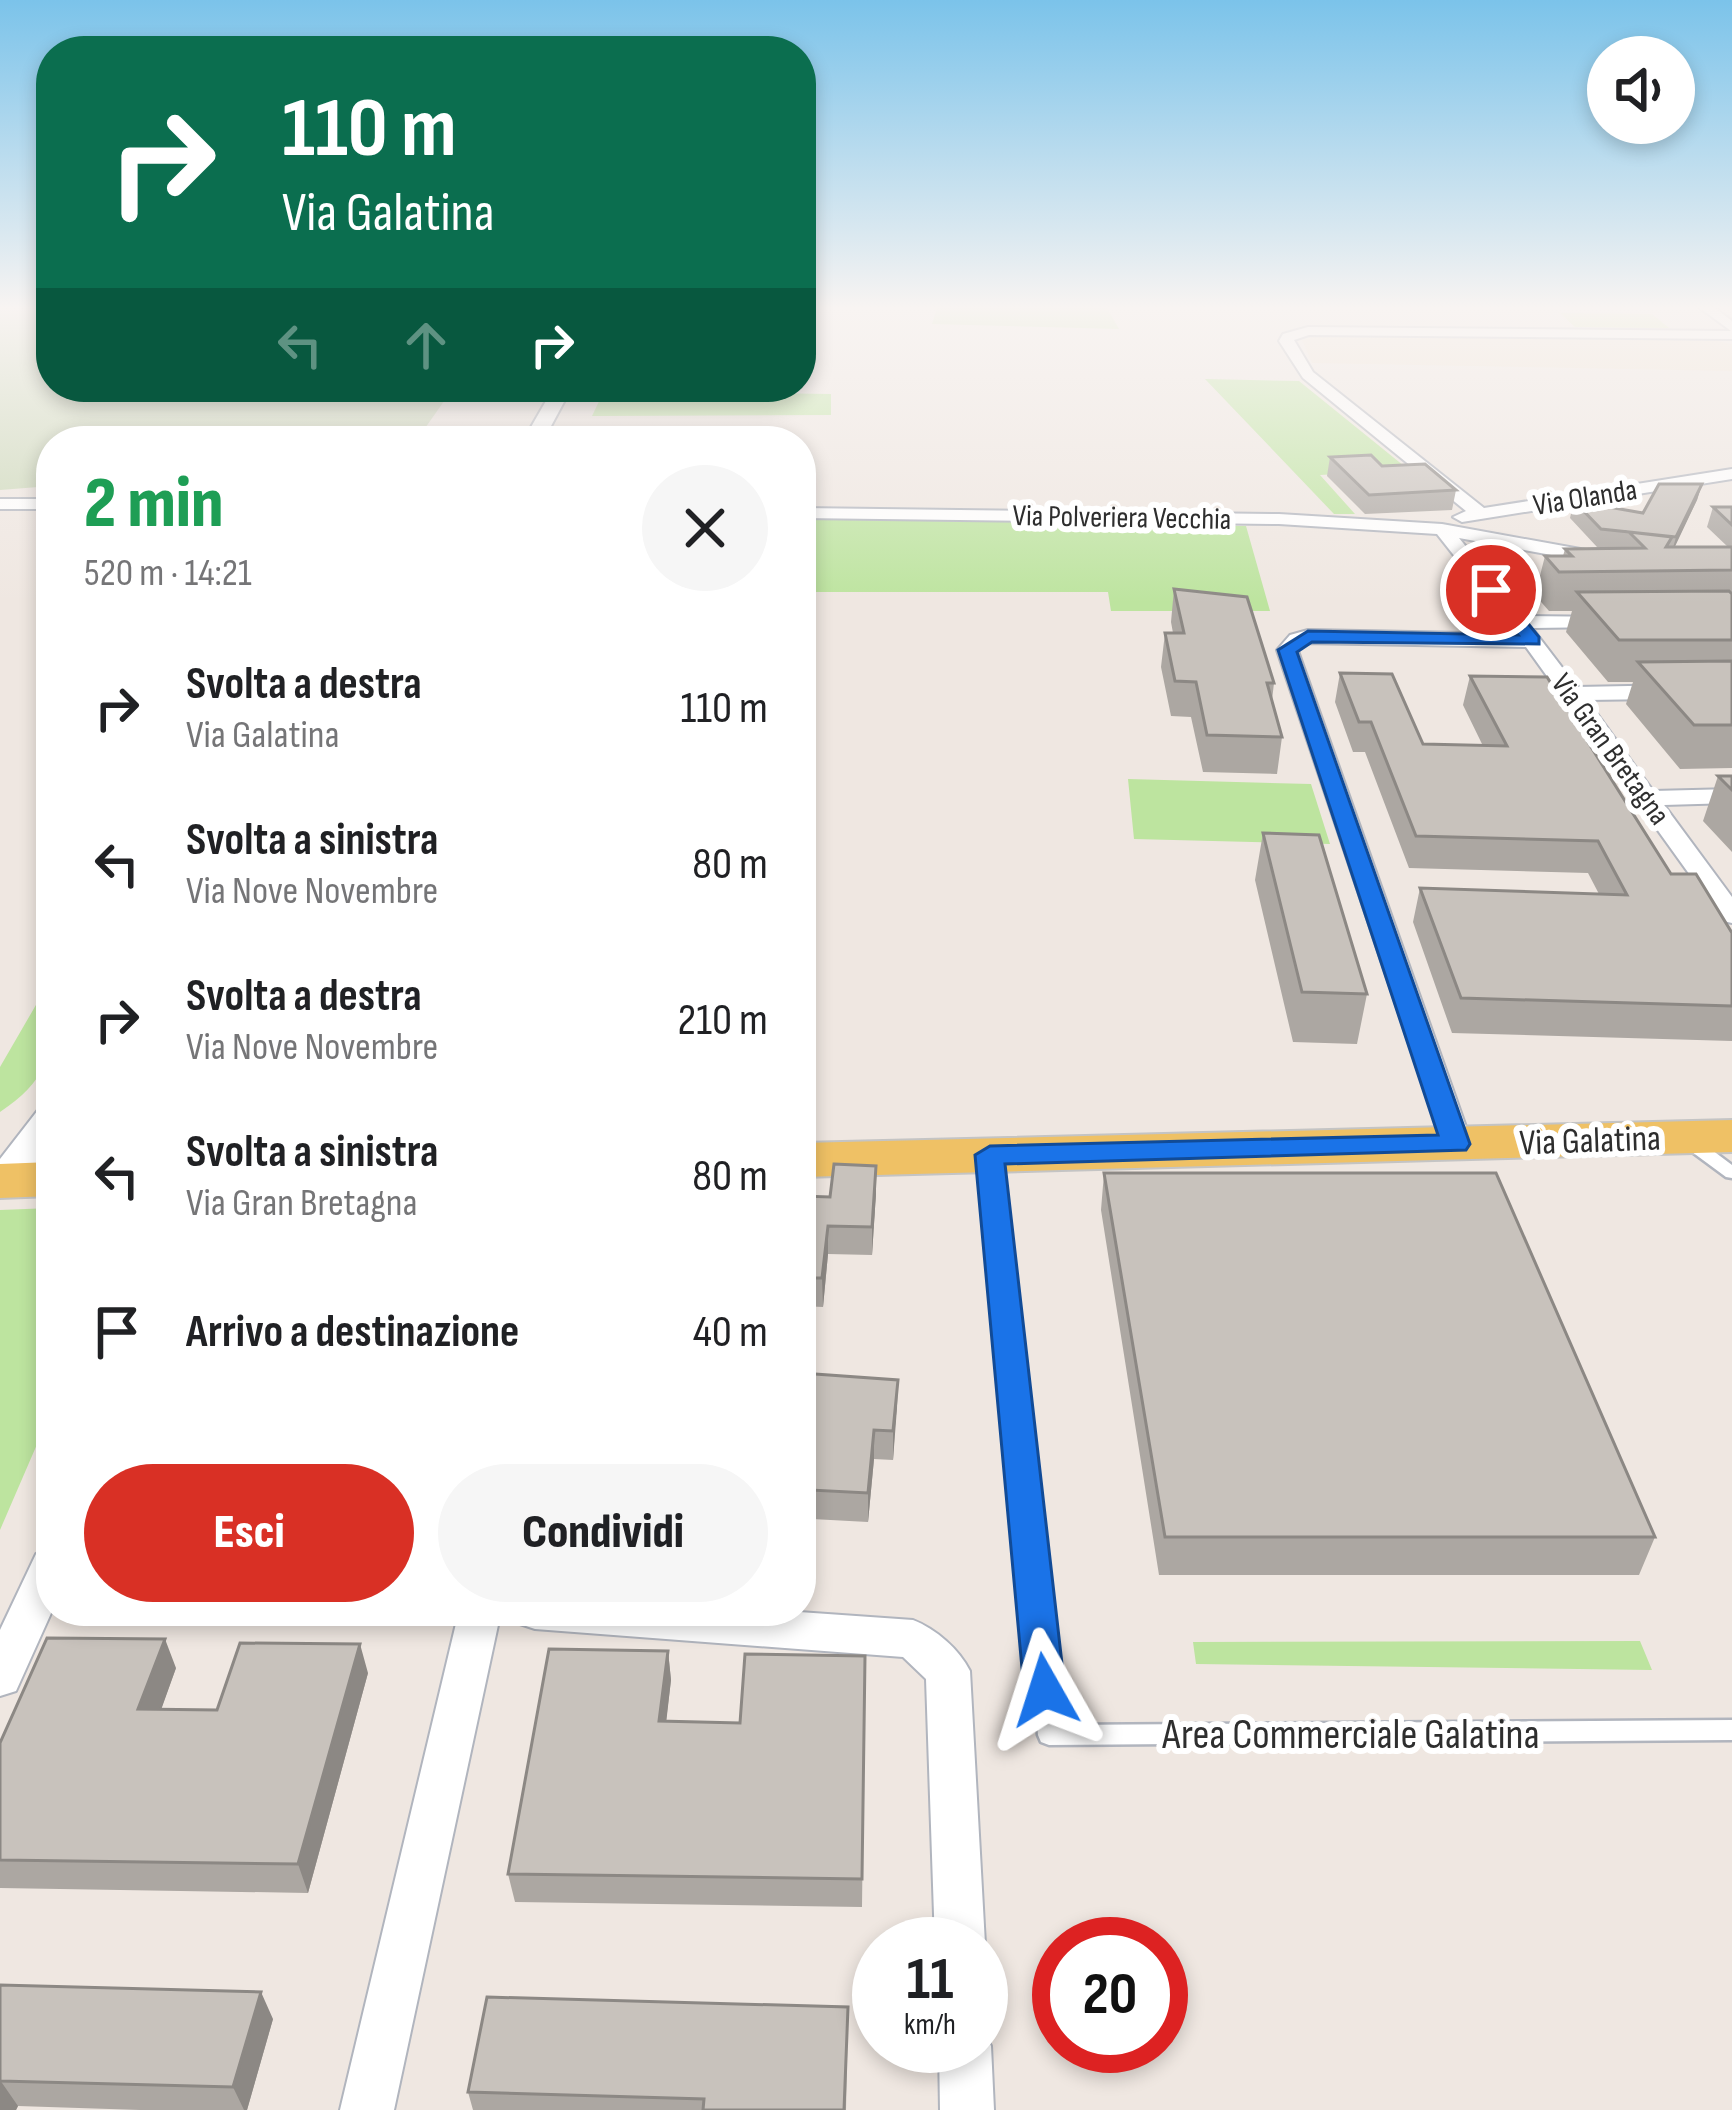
<!DOCTYPE html>
<html lang="it">
<meta charset="utf-8">
<style>
:root{--surface:#fff;--page:#f6f6f6;--text:#202124;--muted:#757577;--accent:#d93025}
body{margin:0;font-family:"Sofia Sans Condensed",sans-serif;background:var(--page);color:var(--text);height:100vh;display:flex;flex-direction:column;font-size:45px;white-space:nowrap}
*{box-sizing:border-box;margin:0}
p{font-size:39px;color:var(--muted)}
.icon{flex:none;width:66px;height:66px;fill:none;stroke:currentColor;stroke-width:2;stroke-linecap:round;stroke-linejoin:round}
.map{position:relative;flex:1;overflow:hidden}
.details{position:absolute;left:36px;top:426px;width:780px;height:1200px;display:flex;flex-direction:column;background:var(--surface);border-radius:48px;box-shadow:0 6px 18px #0003}
.details>*{flex:none}
.banner{position:absolute;left:36px;top:36px;width:780px;height:366px;border-radius:48px;box-shadow:0 6px 18px #0003;background:#0b6e4f;color:#fff;overflow:hidden}
.buttons{position:absolute;left:1587px;top:36px;display:grid;gap:24px}
.buttons a{display:grid;place-items:center;width:108px;height:108px;border-radius:50%;background:var(--surface);box-shadow:0 6px 18px #0003;font-size:60px}
.speed{position:absolute;left:852px;top:1917px;display:flex;gap:24px;font-size:60px;font-weight:700;text-align:center}
.speed>*{display:grid;place-content:center;width:156px;height:156px;border-radius:50%;background:var(--surface);box-shadow:0 6px 18px #0003;line-height:1}
.speed small{font-size:30px;font-weight:400}
.speed .limit{border:18px solid #d22;background:#fff;color:#111}
.pin{position:absolute;display:grid;place-items:center;width:102px;height:102px;color:#fff;margin:-51px;border:6px solid #fff;border-radius:50%;box-shadow:0 3px 12px #0007}
.me{position:absolute;width:132px;margin:-66px;rotate:354deg;stroke-linejoin:round;filter:drop-shadow(0 0 9px #0008)}
.turn{display:flex;align-items:center;gap:42px;height:252px;padding:0 48px;font-size:54px}
.turn .icon{width:156px;height:156px;stroke-width:2.5}
.turn b{display:block;font-size:84px;line-height:102px}
.lanes{display:flex;align-items:center;height:114px;padding:0 48px;background:#0003;justify-content:center;gap:60px;direction:ltr}
.lanes .off{opacity:.35}
.round{display:grid;place-items:center;flex:none;width:126px;height:126px;border-radius:63px;background:var(--page)}
.head{display:flex;align-items:center;justify-content:space-between;height:204px;padding:0 48px}
h1{font-size:72px;font-weight:800;line-height:90px;color:#1e9e55}
.primary-button{display:flex;gap:24px;margin-top:auto;padding:24px 48px}
.primary-button a{flex:1;height:138px;border-radius:72px;background:var(--accent);color:#fff;font-size:48px;font-weight:800;line-height:138px;text-align:center}
.primary-button a+a{background:var(--page);color:var(--text)}
ul{padding:0;list-style:none}
li{display:flex;align-items:center;gap:36px;height:156px;padding:0 48px}
li div{flex:1}
li b{display:block;font-size:45px}
li em{font-style:normal}
.map>svg:first-child{display:block}
</style>
<div class="map">
<svg width="1732" height="2110" viewBox="0 0 1732 2110">
<rect width="100%" height="100%" fill="#efe7e1"/>
<!-- education -->
<path fill="#efe2d1" d="M1317,336L1717,341L1732,344V371L1312,363L1302,340Z"/>
<!-- green -->
<path fill="#bde49f" d="M937,308H1107L1119,329L932,324Z
M1205,379L1299,381L1409,470L1320,475L1355,514H1334Z
M604,391L831,394V415L592,416Z
M809,519L1246,526L1270,611H1111L1108,592H801Z
M1128,779L1311,784L1330,844L1134,839Z
M51,979C51,1042 59,1073 0,1112V1067Z
M51,1208V1412L0,1530V1210Z
M1640,1641L1652,1670L1196,1664L1193,1642Z"/>
<!-- cemetery -->
<path fill="#cbd8b8" d="M0,308H51V387H454L416,441H51V486L0,490Z"/>
<!-- pitch -->
<path fill="#d1ea9b" d="M1560,313L1652,314L1669,328L1575,327Z"/>
<g fill="none" stroke-linecap="round" stroke-linejoin="round">
<!-- service casing -->
<g stroke="#b1b5be" stroke-width="5">
<path id="service" d="M1690,1137L1696,1138L1732,1165V1178L1726,1177L1684,1146L1682,1142Z
M990,1150L998,1155L1059,1725L1732,1720V1740L1049,1745L1041,1742L1038,1735L982,1155Z"/>
</g>
<!-- minor casing -->
<g stroke="#b1b5be" stroke-width="4">
<path id="minor" d="M1700,308H1715L1732,321V339L1309,335L1294,340L1313,372L1484,508L1732,469V479L1462,522L1453,517L1466,511L1303,378L1279,341L1283,334L1308,327L1731,331Z
M0,499H51V509H0Z
M801,508L1279,514L1442,524L1608,554L1610,558L1601,564L1459,538L1522,616L1615,617V625L1608,627L1532,628L1577,687L1732,684V698L1587,700L1653,791L1732,789V803L1664,805L1732,897V923L1723,921L1526,647L1304,643L1298,651L1472,1144L1456,1154L1445,1151L1277,650L1290,635L1308,630L1516,634L1437,534L1279,524L801,518Z
M51,1549L52,1611L16,1691L0,1696V1630L36,1554Z
M459,1611H501L394,2110H340Z
M514,1611H785L913,1620C936,1629 959,1649 970,1671L985,1944L981,1954V1944H935L926,1679L903,1657L535,1629L520,1624Z
M981,2026L991,2046L994,2110H940L939,2046H981Z"/>
</g>
<!-- tertiary casing -->
<g stroke="#b1b5be" stroke-width="4">
<path id="tertiary" d="M554,387H572L543,441H523Z
M51,1106V1145L19,1189L0,1192V1159L38,1110Z"/>
</g>
<!-- primary casing -->
<g stroke="#c4c4c4" stroke-width="4">
<path id="primary" d="M1732,1120V1152L801,1177V1143Z
M51,1162V1196L0,1198V1164Z"/>
</g>
<!-- service -->
<use href="#service" fill="#fff" fill-rule="evenodd"/>
<!-- minor -->
<use href="#minor" fill="#fff" fill-rule="evenodd"/>
<!-- tertiary -->
<use href="#tertiary" fill="#fff" fill-rule="evenodd"/>
<!-- primary -->
<use href="#primary" fill="#efc165" fill-rule="evenodd"/>
</g>
<!-- wall -->
<path fill="#aca7a2" d="M1330,457L1382,466L1456,490L1452,510L1365,514L1327,476Z
M1702,484L1697,500L1674,547H1728L1707,527L1713,507H1732V768L1680,769L1626,704L1633,682H1608L1566,632L1572,611H1549L1535,595L1545,556H1563L1565,549L1613,548L1597,547L1570,518L1574,501L1643,513Z
M1174,589L1274,683L1272,700L1282,737L1277,774L1203,772L1191,717L1171,716L1161,667L1165,633H1173L1171,622Z
M1340,673L1423,744L1483,746L1463,705L1470,676L1732,933V1041L1452,1033L1413,922L1420,888L1599,894L1588,873L1409,868L1365,752H1353L1335,702Z
M1718,776H1732V852L1703,821Z
M1263,833L1367,994L1357,1044L1293,1042L1255,880Z
M1104,1173L1655,1537L1639,1575H1159L1101,1210Z
M876,1193L872,1255L828,1254L823,1307L801,1306V1196L830,1197Z
M801,1373L898,1380L893,1460L874,1459L868,1522L812,1519L807,1553L801,1552Z
M668,1651L671,1680L666,1721L740,1723L865,1656L862,1907L515,1902L508,1874Z
M176,1668L161,1709L217,1710L368,1673L308,1893L0,1888V1743Z
M0,1985L273,2019L247,2110H140L18,2106L16,2110H0Z
M848,2007L846,2110H473L468,2092Z"/>
<!-- shaded-wall -->
<path fill="#8c8884" d="M1702,484L1697,500L1671,555L1676,537Z
M876,1166V1193L872,1255V1227Z
M828,1226V1254L823,1307L822,1278Z
M898,1380L897,1408L893,1460V1431Z
M874,1430V1459L868,1522V1493Z
M811,1490L812,1519L807,1553L806,1524Z
M165,1639L176,1668L151,1738L138,1709Z
M360,1644L368,1673L308,1893L298,1864Z
M668,1651L671,1680L663,1750L659,1721Z
M261,1992L273,2019L247,2110H244L233,2087Z
M0,2080L18,2106L16,2110H0Z"/>
<!-- building -->
<path fill="#c8c2bc" stroke="#8c8884" stroke-width="3" d="M1371,455L1382,466L1425,464L1456,490L1369,495L1330,457Z
M1659,484H1702L1676,537L1601,529L1574,501L1643,513Z
M1713,507H1732V525Z
M1629,532L1672,537L1666,547H1732V570L1559,572L1545,556H1572L1565,549L1645,548Z
M1174,589L1247,597L1274,683H1267L1282,737L1207,735L1196,682L1175,681L1165,633H1184Z
M1729,591L1732,594V640H1619L1577,592Z
M1732,661V725H1694L1638,662Z
M1340,673L1392,674L1423,744L1507,746L1470,676L1547,677L1671,874H1696L1732,933V1006L1461,998L1420,888L1627,895L1598,841L1416,836L1371,722H1359Z
M1718,776H1732V790Z
M1263,833L1319,835L1367,994L1302,992Z
M834,1164L876,1166L872,1227L828,1226L822,1278H801V1196L830,1197Z
M1104,1173H1496L1655,1537H1165Z
M801,1373L898,1380L893,1431L874,1430L868,1493L811,1490L806,1524L801,1523Z
M47,1638L165,1639L138,1709L217,1710L240,1643L360,1644L298,1864L0,1860V1743Z
M549,1649L668,1651L659,1721L740,1723L745,1654L865,1656L862,1879L508,1874Z
M0,1985L261,1992L233,2087L0,2081Z
M487,1997L848,2007L844,2110H703L704,2099L468,2092Z"/>
<!-- sky -->
<linearGradient id="sky" x2="0" y2="1"><stop stop-color="#7bc3ea"/><stop offset="0.51" stop-color="#f8f4f2"/><stop offset="1" stop-color="#f8f4f2" stop-opacity="0"/></linearGradient>
<rect width="1732" height="603" fill="url(#sky)"/>
<!-- route -->
<path fill="#1a73e8" stroke="#114b97" stroke-width="3" d="M1485,586H1498L1539,637V644L1312,642L1297,652L1470,1144L1466,1150L1005,1164L1065,1690L1059,1703L1045,1708L1030,1703L1024,1690L975,1155L990,1146L1438,1135L1278,650L1308,631L1518,635L1482,590Z"/>
<g text-anchor="middle" stroke-width="12" stroke-linejoin="round" paint-order="stroke">
<!-- far-street labels -->
<g font-size="30" fill="#2e2e2e" stroke="#fff">
<text transform="translate(1585 497) rotate(-9)" y="10">Via Olanda</text>
<text transform="translate(1122 517) rotate(1)" y="10">Via Polveriera Vecchia</text>
<text transform="translate(1611 749) rotate(54)" y="10">Via Gran Bretagna</text>
</g>
<!-- street labels -->
<g font-size="36" fill="#2e2e2e" stroke="#fff">
<text transform="translate(1590 1139) rotate(-2)" y="13">Via Galatina</text>
</g>
<!-- near-street labels -->
<g font-size="42" fill="#2e2e2e" stroke="#fff">
<text x="1351" y="1748">Area Commerciale Galatina</text>
</g>
</g>
</svg>
<div class="buttons">
<a><svg class="icon" aria-label="sound" viewBox="0 0 24 24"><path d="M4 9h4l5-4v14l-5-4H4zM17 9q2 3 0 6"/></svg></a>
</div>
<div class="speed"><div>11<small>km/h</small></div><div class="limit">20</div></div>
<div class="pin" style="left:1491px;top:590px;background:#d93025"><svg class="icon" aria-label="arrive" viewBox="0 0 24 24"><path d="M6 21V4h12l-3 4 3 4H6"/></svg></div>
<svg class="me" style="left:1045px;top:1690px" viewBox="-20 -20 40 40"><path d="M0-17L14 15 0 8-14 15z" fill="#1a73e8" stroke="#fff" stroke-width="4"/></svg>
<div class="banner">
<div class="turn"><svg class="icon" aria-label="right" viewBox="0 0 24 24"><path d="M7 20v-9h11M14 6l5 5-5 5"/></svg><div><b>110 m</b>Via Galatina</div></div>
<div class="lanes"><svg class="icon off" aria-label="left" viewBox="0 0 24 24"><path d="M17 20v-9H6M10 6l-5 5 5 5"/></svg><svg class="icon off" aria-label="ahead" viewBox="0 0 24 24"><path d="M12 20V5M6 11l6-6 6 6"/></svg><svg class="icon" aria-label="right" viewBox="0 0 24 24"><path d="M7 20v-9h11M14 6l5 5-5 5"/></svg></div>
</div>
<section class="details">
<div class="head"><div><h1>2 min</h1><p>520 m · 14:21</p></div><a class="round"><svg class="icon" aria-label="close" viewBox="0 0 24 24"><path d="M6 6l12 12M18 6L6 18"/></svg></a></div>
<ul>
<li><svg class="icon" aria-label="right" viewBox="0 0 24 24"><path d="M7 20v-9h11M14 6l5 5-5 5"/></svg><div><b>Svolta a destra</b><p>Via Galatina</p></div><em>110 m</em></li>
<li><svg class="icon" aria-label="left" viewBox="0 0 24 24"><path d="M17 20v-9H6M10 6l-5 5 5 5"/></svg><div><b>Svolta a sinistra</b><p>Via Nove Novembre</p></div><em>80 m</em></li>
<li><svg class="icon" aria-label="right" viewBox="0 0 24 24"><path d="M7 20v-9h11M14 6l5 5-5 5"/></svg><div><b>Svolta a destra</b><p>Via Nove Novembre</p></div><em>210 m</em></li>
<li><svg class="icon" aria-label="left" viewBox="0 0 24 24"><path d="M17 20v-9H6M10 6l-5 5 5 5"/></svg><div><b>Svolta a sinistra</b><p>Via Gran Bretagna</p></div><em>80 m</em></li>
<li><svg class="icon" aria-label="arrive" viewBox="0 0 24 24"><path d="M6 21V4h12l-3 4 3 4H6"/></svg><div><b>Arrivo a destinazione</b></div><em>40 m</em></li>
</ul>
<div class="primary-button"><a>Esci</a><a>Condividi</a></div>
</section>
</div>
